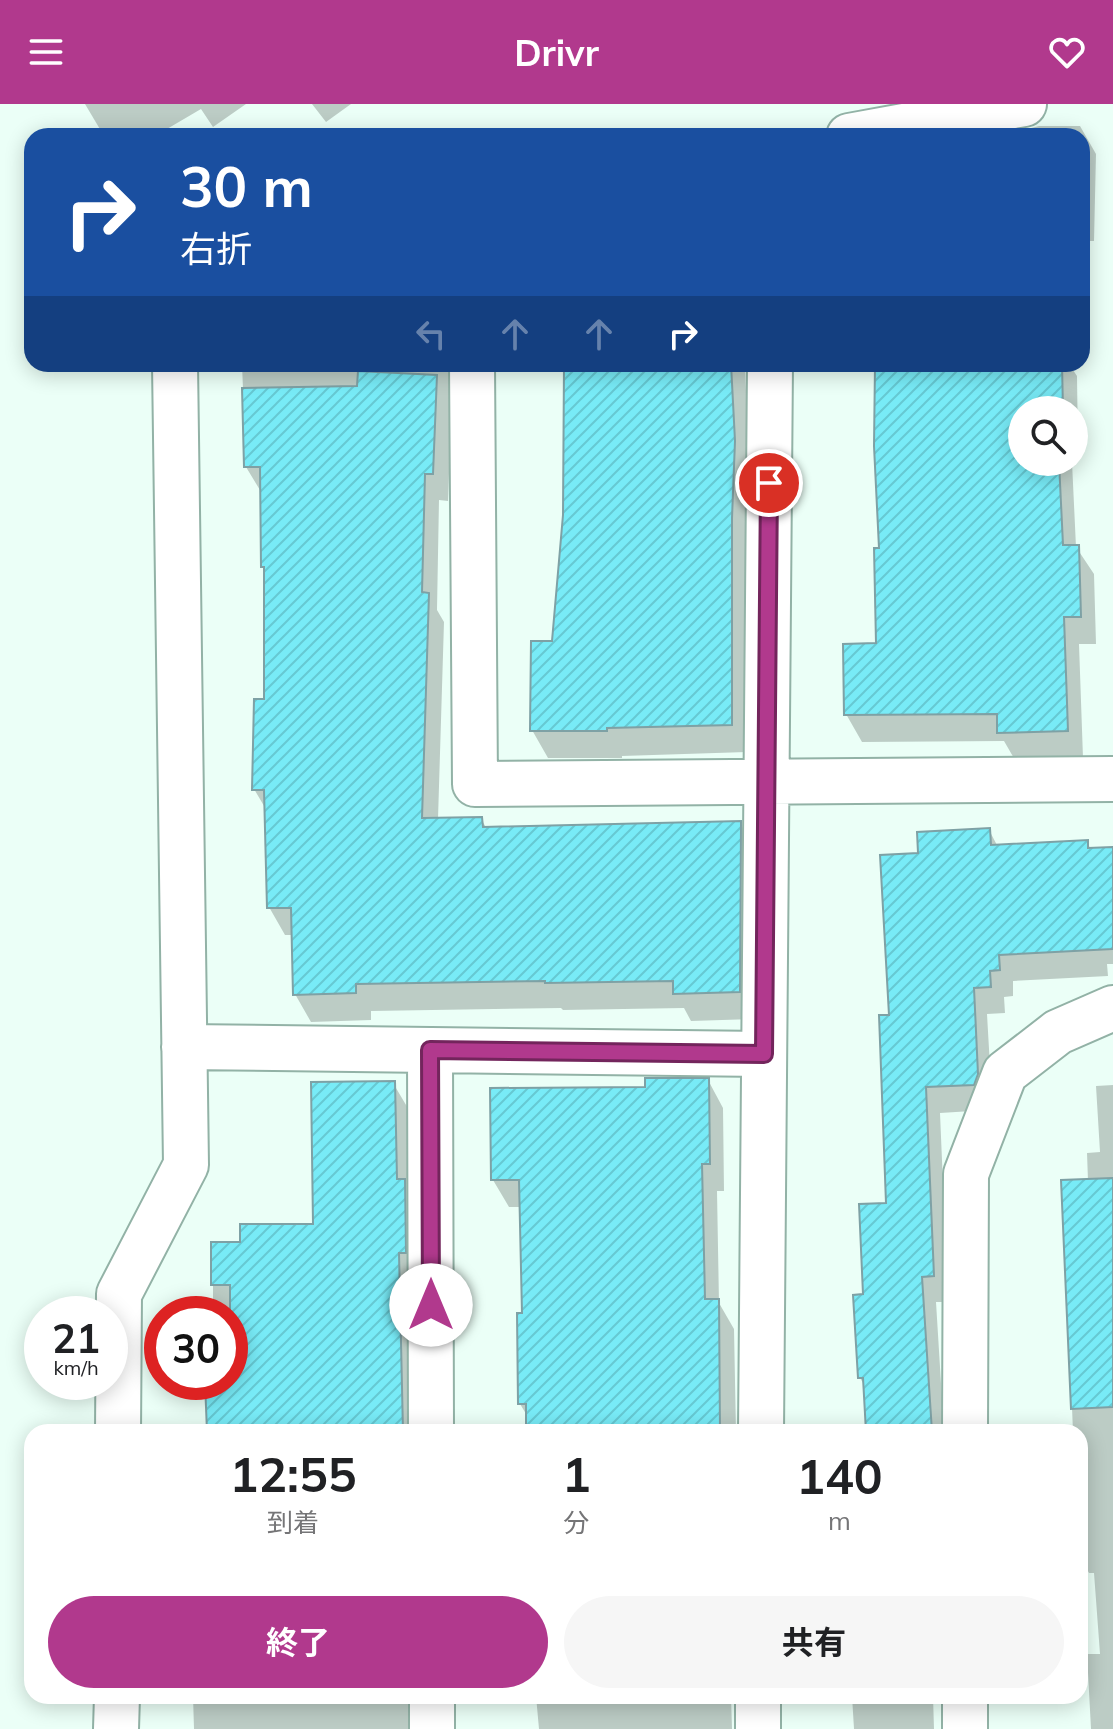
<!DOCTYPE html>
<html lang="ja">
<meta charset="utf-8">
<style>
:root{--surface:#fff;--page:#f6f6f6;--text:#202124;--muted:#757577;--accent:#b1398d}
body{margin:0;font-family:Mulish,"Noto Sans JP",sans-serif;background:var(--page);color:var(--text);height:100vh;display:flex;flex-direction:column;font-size:30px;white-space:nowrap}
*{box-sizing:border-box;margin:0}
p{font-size:26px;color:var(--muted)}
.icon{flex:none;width:44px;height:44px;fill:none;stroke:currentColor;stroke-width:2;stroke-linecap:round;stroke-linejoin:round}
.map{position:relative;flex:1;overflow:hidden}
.side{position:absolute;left:24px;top:1320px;width:1064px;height:280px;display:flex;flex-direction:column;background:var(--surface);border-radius:24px;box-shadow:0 4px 20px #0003}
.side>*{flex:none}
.top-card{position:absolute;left:24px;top:24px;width:1066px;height:244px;border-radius:24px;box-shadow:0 4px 20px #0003;background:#1a4fa0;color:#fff;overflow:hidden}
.fabs{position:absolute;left:1008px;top:292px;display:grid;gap:16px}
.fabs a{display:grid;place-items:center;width:80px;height:80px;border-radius:50%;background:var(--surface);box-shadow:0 4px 20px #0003;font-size:40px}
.speed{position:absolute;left:24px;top:1192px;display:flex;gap:16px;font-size:40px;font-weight:700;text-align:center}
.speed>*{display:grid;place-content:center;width:104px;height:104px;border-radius:50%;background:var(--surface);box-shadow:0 4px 20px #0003;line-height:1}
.speed small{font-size:20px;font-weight:400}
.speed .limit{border:12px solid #d22;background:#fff;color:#111}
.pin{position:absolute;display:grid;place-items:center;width:68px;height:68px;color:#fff;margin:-34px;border:4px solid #fff;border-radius:50%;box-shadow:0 2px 8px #0007}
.me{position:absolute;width:88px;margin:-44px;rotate:0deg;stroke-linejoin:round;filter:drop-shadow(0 0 6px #0008)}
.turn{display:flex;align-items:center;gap:28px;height:168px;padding:0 24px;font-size:36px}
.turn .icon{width:104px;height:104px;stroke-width:2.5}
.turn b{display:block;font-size:56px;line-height:68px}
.lanes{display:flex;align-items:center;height:76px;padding:0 24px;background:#0003;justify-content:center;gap:40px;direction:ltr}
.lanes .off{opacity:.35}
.eta{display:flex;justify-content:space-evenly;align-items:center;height:136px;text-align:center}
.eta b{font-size:48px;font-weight:700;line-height:56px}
.action{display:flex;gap:16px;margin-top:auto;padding:16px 24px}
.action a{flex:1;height:92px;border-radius:48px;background:var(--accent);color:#fff;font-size:32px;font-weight:700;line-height:92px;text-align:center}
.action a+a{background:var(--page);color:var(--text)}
header{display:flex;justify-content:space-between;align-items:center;height:104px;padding:0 24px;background:var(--accent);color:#fff;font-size:36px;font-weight:700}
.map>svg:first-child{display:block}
</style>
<header><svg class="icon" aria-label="menu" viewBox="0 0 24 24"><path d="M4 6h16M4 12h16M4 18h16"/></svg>Drivr<svg class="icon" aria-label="heart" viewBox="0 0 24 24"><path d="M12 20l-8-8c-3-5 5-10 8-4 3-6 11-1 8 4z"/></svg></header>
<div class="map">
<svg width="1113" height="1625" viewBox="0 0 1113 1625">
<defs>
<pattern id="building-hatch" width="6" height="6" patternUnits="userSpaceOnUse" patternTransform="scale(2)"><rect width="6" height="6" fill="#78ebf7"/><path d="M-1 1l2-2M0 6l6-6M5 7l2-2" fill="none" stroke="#66c9d3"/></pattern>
</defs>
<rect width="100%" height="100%" fill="#ebfff7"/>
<!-- shadow -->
<path fill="#0003" d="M85,0H246L213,23L201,5L155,32H104Z
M312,0H351L326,18Z
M1039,22H1080L1096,50L1094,137H1082V32H1012V29Z
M242,260H453L448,397L439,396L437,506L444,518L438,715H481L487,725L740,719L756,747L754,915L691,917L684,904L563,906L561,904L371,907V916L311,918L295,890L293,831H285L269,803L267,707L254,685L266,597V469L263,463V391L246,363Z
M567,260H745L749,366L746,443L747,648L622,652V654H548L532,626L553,539L565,411Z
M877,260H1069L1077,272L1078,345H1074V306H1022V358H1072L1076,443L1094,470L1096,540H1079L1083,654L1015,656L1004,637L862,638L846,610L878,541L881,446Z
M989,726L998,743L1087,738L1091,746L1113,745V860H1107L1108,872L1013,877V892L1004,893L1005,909L987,910L992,997L988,1006L940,1009L948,1198H936L944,1328H868L865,1282L860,1274L865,1192L888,1100L891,913L920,751Z
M708,976L723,1004L724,1087H717L719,1199L734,1225L736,1328H528V1313L520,1300L524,1211L522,1103H509L493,1076L647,985Z
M393,979L409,1006L416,1328H209L207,1278H230V1210H213V1140H242L315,1122Z
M1113,981V1625H1091L1087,1550H1100L1094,1469H1089L1080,1453V1328H1073L1063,1078L1088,1077L1087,1049L1100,1048L1096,982Z
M193,1592H420V1625H194Z
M536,1592H731L732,1625H539Z
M852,1592H933L934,1625H854Z"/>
<!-- building -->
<path fill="url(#building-hatch)" stroke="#7ea1a5" stroke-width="2" d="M564,260H731L735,337L732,414V621L607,624V627H530L531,537H552L563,411Z
M875,260H1062L1063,306H1022V358H1059L1063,441H1079L1081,513H1064L1068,627L997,629V610L844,611L843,540L876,539L874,444H879L874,342Z
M358,267L437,271L433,370H425L422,488L429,489L422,714L482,713L483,723L741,717L740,888L673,890V877L545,879V877L356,880V889L293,891L291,804H267L264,686H252L254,595H264V463H261L260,363H244L242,284L357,282Z
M990,724L991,741L1088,736V744L1113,743V845L999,851L1000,866L990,867L991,883L974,884L978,970L974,981L926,983L934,1172L922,1173L932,1328H866L863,1274H858L853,1191L863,1190L859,1100L886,1099L879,911H889L880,751L918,749L917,728Z
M645,974H709L710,1060H702L705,1195H719L720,1328H526V1300H518L517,1209H522L519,1076H491L490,984L645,983Z
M395,977L397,1075H405L406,1149H399L403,1328H207L205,1278H230V1181H211V1138H240V1120H313L311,978Z
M1113,1074V1303L1071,1305L1061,1076Z"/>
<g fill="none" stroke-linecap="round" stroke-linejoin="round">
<!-- minor casing -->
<g stroke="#92b2a6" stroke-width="48">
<path id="minor" d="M849,32L1024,0
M472,260L475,680L1113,675
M184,943L764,950
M430,946L431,1328
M118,1328L119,1190L186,1061L175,260
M761,1328L770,260
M965,1328L966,1070L1005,969L1058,928L1113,904
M432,1592V1625
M116,1625L117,1592
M758,1625V1592
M965,1625V1592"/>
</g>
<!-- minor -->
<use href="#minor" stroke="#fff" stroke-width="44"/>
</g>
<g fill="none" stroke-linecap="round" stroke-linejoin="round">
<!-- route casing -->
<g stroke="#73255c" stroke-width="20">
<path id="route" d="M431,1201L430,946L764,950L769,379"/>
</g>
<!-- route -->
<use href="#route" stroke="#b1398d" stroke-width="14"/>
</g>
</svg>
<div class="fabs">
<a><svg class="icon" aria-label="search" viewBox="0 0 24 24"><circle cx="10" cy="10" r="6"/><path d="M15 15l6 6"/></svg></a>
</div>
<div class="speed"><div>21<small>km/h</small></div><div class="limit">30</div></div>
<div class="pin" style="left:769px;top:379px;background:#d93025"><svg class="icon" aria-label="arrive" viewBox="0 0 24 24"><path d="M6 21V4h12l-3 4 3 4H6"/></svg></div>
<svg class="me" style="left:431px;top:1201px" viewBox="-20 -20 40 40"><circle r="19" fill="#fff"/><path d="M0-13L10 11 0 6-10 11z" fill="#b1398d"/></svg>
<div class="top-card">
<div class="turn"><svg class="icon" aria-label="right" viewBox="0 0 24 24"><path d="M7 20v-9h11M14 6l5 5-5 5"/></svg><div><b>30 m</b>右折</div></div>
<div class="lanes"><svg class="icon off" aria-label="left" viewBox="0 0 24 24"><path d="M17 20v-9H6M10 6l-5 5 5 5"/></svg><svg class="icon off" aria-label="ahead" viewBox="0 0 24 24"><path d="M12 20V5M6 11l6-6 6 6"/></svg><svg class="icon off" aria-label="ahead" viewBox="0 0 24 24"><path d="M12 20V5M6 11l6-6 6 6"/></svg><svg class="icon" aria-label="right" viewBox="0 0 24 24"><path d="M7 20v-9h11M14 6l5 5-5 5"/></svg></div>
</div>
<section class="side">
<div class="eta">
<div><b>12:55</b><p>到着</p></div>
<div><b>1</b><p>分</p></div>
<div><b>140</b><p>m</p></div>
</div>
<div class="action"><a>終了</a><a>共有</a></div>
</section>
</div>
